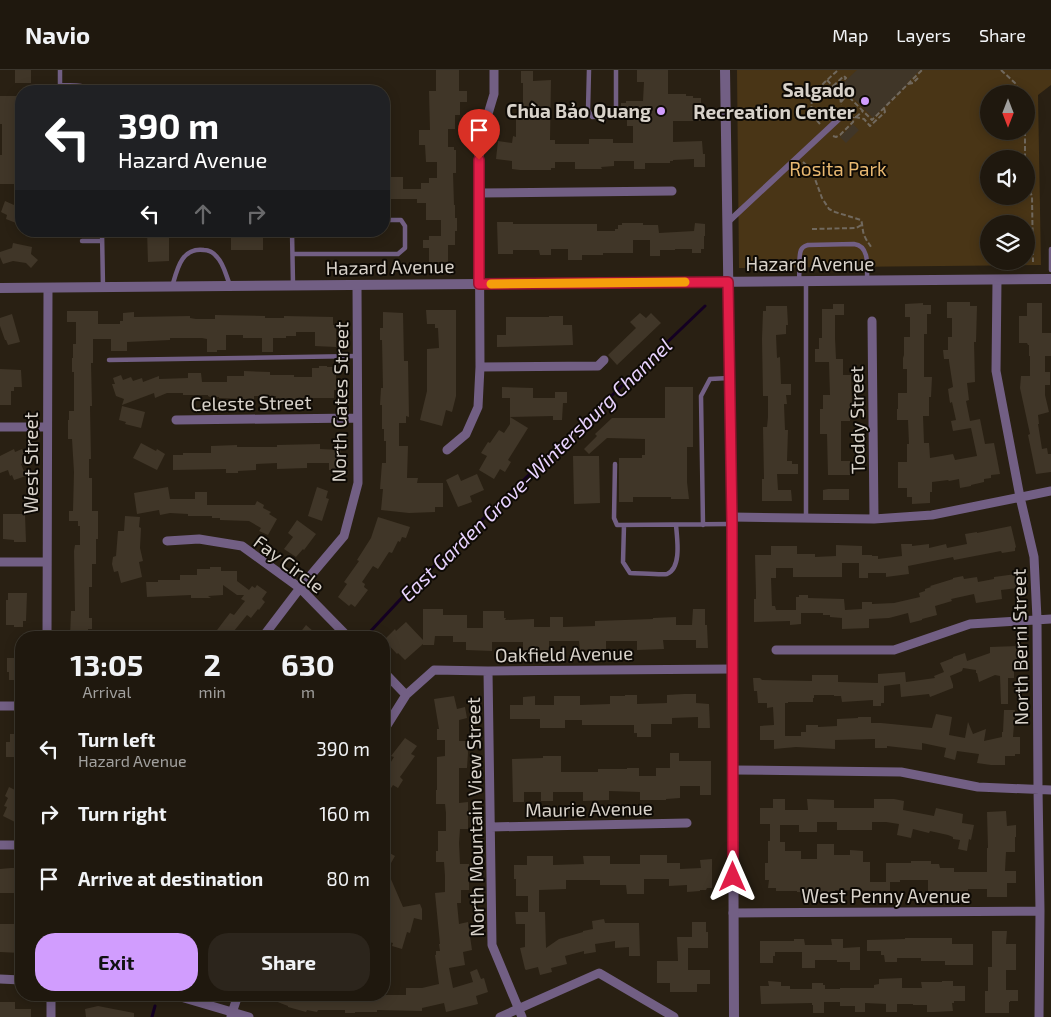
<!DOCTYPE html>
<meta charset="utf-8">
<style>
:root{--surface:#1f180e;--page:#2c251c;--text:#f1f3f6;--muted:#a1a09e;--line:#3c372e;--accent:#d19dfe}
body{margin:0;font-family:"Exo 2",sans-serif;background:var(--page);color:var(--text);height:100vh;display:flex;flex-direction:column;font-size:19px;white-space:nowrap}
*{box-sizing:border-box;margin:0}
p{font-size:16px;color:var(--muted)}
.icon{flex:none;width:28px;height:28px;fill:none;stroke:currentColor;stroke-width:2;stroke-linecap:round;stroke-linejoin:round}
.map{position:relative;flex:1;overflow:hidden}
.side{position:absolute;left:15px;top:561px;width:375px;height:370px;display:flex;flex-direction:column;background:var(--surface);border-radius:20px;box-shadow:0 2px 12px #0003,0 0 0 1px var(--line)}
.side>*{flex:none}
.banner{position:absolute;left:15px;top:15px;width:375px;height:152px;border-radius:20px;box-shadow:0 2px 12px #0003,0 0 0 1px var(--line);background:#202124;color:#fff;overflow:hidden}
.needle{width:32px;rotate:180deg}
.tools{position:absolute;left:980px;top:15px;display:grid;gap:10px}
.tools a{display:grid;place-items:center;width:55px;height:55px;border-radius:50%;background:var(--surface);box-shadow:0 2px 12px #0003,0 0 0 1px var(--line);font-size:25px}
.pin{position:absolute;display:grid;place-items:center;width:42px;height:42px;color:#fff;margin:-51px -21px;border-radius:50% 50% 50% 0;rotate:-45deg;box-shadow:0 0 5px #0007}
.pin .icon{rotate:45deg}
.me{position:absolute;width:55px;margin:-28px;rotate:0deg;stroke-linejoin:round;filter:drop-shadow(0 0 4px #0008)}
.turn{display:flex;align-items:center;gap:18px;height:105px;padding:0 20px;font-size:22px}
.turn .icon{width:65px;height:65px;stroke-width:2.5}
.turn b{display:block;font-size:35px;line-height:42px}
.lanes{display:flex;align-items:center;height:48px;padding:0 20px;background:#0003;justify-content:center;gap:25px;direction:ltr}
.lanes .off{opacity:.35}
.eta{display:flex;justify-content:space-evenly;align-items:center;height:85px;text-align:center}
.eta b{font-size:30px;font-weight:700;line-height:35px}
.action{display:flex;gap:10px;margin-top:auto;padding:10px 20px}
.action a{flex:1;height:58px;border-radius:20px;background:var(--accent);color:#111;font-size:20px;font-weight:700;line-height:58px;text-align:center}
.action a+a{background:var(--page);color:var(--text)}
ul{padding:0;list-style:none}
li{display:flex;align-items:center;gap:15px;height:65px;padding:0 20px}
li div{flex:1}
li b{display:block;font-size:19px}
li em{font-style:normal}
header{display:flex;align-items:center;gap:30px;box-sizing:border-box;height:70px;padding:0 25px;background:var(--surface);border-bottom:1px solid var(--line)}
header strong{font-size:24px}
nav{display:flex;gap:28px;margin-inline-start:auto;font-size:18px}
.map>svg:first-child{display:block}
</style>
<header>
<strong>Navio</strong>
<nav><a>Map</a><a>Layers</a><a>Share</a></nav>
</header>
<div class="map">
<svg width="1051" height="947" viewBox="0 0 1051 947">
<rect width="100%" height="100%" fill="#292013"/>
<!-- green -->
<path fill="#493516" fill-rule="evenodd" d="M737,0H1051V15L1038,25L1041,195L739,198ZM989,24H1026V61H989ZM989,89H1026V126H989ZM989,154H1026V191H989Z"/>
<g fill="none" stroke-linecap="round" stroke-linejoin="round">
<!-- stream -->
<path stroke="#140023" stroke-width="3" d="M368,564L410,519L705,236
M152,947L155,936"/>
</g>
<!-- building -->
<path fill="#403628" d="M15,0H31V13H15Z
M436,0H459V21H467V32H460V45H455V59H448V77H454V80H456V103H453L454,135H455V148H457V161H455V175H448V192H429V178H423V170H429V166H441V150H426V133H417V129H384V107H403V119H421V113H429V108H437V92H426L425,75H419V60H430L429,21H436Z
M637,0H668V24H686V26H693V28H701V51H673V72L702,71L703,84H705V97H694V89L673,90V91H670V93H645V99H634V91H614V96L601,97L602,99H575V92H555V98H551V100H520L512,99V91L496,89L498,71L512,73L513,66L516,67V46H523V13H521V1H533V11L551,10L550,70H555V74H589V69H613V73H633V56H627V49H621V33H626V31H643L644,12H637Z
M857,0H920L907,13L908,14L873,48L841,15Z
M0,26H20V41H19V51H15L16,77H21V114H0V85H2V54H0Z
M853,54L859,60L846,73L840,67Z
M5,131L14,135L15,133L21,136V155L6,149L7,145L1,142Z
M497,152H513V154H597V161H615V159H618V155H622V153H643V155H658L659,163L694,161L695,153L705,154V166H704V179H701V183H692V179H675V180H660V186H650V170H633V183H603V185H582V190H568V179H551V185H540L539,180H513V184H498Z
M147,161H169V191L148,192Z
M231,161H263V180H231Z
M13,173L32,177L31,184L38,190L31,198L26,193L13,191L3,194L0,187V182L12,178Z
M947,232H970V236H977L976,272H974L975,312L967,313L969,330L966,331L970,351L980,349L985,374L994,373L1000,404L991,405V408L984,409V412L971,415V416L960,418L959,409L949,411L948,410L932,412V422H930V433L912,434V427H907V418H898V392H907V374H909L908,350H897V339H898V323H907V299H903V288L904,285V267H910V247H905V234L923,233V235H931V244H927V264H924V307H932L931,327H929V346H923L924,373H929L930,388L953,384L955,390L977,386L971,358L953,361L951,351L956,350L952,332L950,333L948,319L953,317L949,291V289H944L943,280H948V267H952V248H947Z
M1027,233H1042V263H1051V286H1045V302H1050V315H1045V325L1049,342L1038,345L1039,354H1038L1042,379L1047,378L1048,384H1051V402L1036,404L1028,365L1030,364L1020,318L1021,306H1030V286H1029V275H1028L1027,273H1019V246H1027Z
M833,234H844V245H835V268L836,289H843V305H851L852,335H850V351H841V391H850L851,405H828L827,364H820V339H823V325H830L829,292H815V279H819V268H822V239H833Z
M766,236H787L788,255H786V264L776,265L777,288L780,287L781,314H791V325H786L787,334H784L785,360H788L787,391H792V394H798V404H777L778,420H791L792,431H762V409H764L763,357H767L768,347V326H763L762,269L763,241H766Z
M426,240H456V326L452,342L446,340L442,356L420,350L427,321V279L439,278L438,258H435V254H427Z
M67,241H98V254H120V251H123V243L134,242V247L190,246V248L196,249H215V245L265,246V248H284V246L333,247V255H336V277L315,276V262H296V266H286V268H273V282H262V268H243V265H226V280H217V282H207V269L202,268H170V270L127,272V281H111V269H93V293H91L92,336H90L91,389H89V408H92V441H98V469H96V494H92V517H89V548H92V559H88V568H70L71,541H75L74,481L75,475H80V456H78V451H69V441H73L74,402L72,369H68V350H69V341H74V302H72V288H73V274H76V252H67Z
M383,242L403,243L404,291H408L409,347L406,346V353H399V376H408L407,408H418L417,413H443V437H435V442L409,443L381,440L383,419H380L382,393H386V371H384V359H382V335H380L381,318H383L382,270H380V258H383Z
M640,243L646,248L651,243L661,253L617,295L608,285L636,258L630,252Z
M12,244L20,272L8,275L6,270H5L0,256V248Z
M549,246H563V255H572L573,275L497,277V265H506V247H549Z
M319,296H327V297H336V320H334V328H307V331H287V329H276V326H254V331H244V329L219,328V327H210L208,326V325H183V323H167L155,328L154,323L122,335L124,329L116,326L112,314H115L113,308L121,305L123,310L131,307L133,311L142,308L143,312L159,306V309L188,308V303H201L202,312H227V306H244V301L270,302V305H294V307H312V298H319Z
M0,299L21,300L22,317H14V321H11V335H0Z
M502,317L533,318V328H555V322H567V333H563L562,350H553V346L510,347V328H502Z
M665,317H693V377H687V412L689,429H671V427H633V432H619V388H642V385H645V369L607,368L589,384L584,379L597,366L595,364L612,348H665Z
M122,336L145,342L141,358L125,354L126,352L119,350Z
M510,347L528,358L508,390L511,392L505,402L500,399L494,409L479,400L487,386L481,383L488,372L490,373L499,360L504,363L510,354Z
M141,373L156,381L157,379L165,384L157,400L133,388Z
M320,374V379L341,380L339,400H329V393H307V398L277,399V393L256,394V400L238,401V403H226V399L173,400V385H183V383H211V376L237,375V377H277V375Z
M14,379L15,382L22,379L27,391L21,394L26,406L14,410L12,405L10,406L8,400L0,403V386Z
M573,386H599L600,433L574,434Z
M458,404L461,411L477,404L484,420L470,426L472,432L458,437L446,410Z
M168,417L170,429H195V422H207V435H255L257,431L264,435L263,438L271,442L269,444L277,449L268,465L259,461L261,458L249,451L220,450V448H212V446H188V444L170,443L160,445L159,440L137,444L134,423Z
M317,417L328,421L326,428L329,429L322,451L308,446Z
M828,419H849V430H823V420Z
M3,444H25L26,472H14V470L3,469Z
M125,446L140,447L139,457L141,458L140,478L143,491L139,492L142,507L121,513L118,501L114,502L112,494L113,487L116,486L118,461H124Z
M378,447L410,457L406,468L402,467L400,472L398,471L392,483L389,482L378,499L373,496L362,512L365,514L364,517L368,520L355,537L351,534L349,536L338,527L347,514L344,512L359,491L357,490L371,468Z
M297,450L316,464L304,480L303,479L296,487L284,479L293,467L288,463Z
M1011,456L1016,477L1015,478V481L1002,483L1001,481L954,490L953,487L908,496L909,504L886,507V503H868V508H859V493H842V507H793V498H776V508H771L772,536H775L776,540H796V527H799V525H808V528L844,529L845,540L862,539V532H872V534L894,533L920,527L919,523L925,521V519L931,517L930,516L953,509V508L963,506L964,509L977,507L978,512L994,509V507L1016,504L1018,518L1001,520L1002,529L976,533L974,524L951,529L952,531L935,536L937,545L922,549V550L910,553L908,543L889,548L869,549V558L842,559V548L830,547V545H823V543H801V554L790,555V551L754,552V529H756V523L755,485H771V476H797V484H815V487L836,486V475L862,476V485H872V486H878V489L902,486L901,474H912V476L929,474V478L946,474L947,478L967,474L965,464L977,462V463Z
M210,497H221V501H237V511L249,520L252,516L255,518L257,515L267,522L262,529L265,532L259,540L258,539L251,548L247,545L234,561L236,562L232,568H211L230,543L234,545L245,531L241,529L244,525H237L223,515V525L208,526L211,528H191V525L147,527L146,512H158V510H180V505H197V499H210Z
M8,523H27L26,551H23V557H14V555H6V530H8Z
M423,539H443V545H467V558H483V541H504V548H506L505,550L534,549V557H550V547H563V557L595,556V551L653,549V548L676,547V555H692L693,539H705V555H707L708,578H696V570H663L664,579L637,580V571H606V579L580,580L579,571H549V580H523V572H492V581L466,580V572H453V566H435L434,575H423V574L405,590L398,583L397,584L384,570L395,559L396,561L406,552L423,570Z
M306,555L321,568H296Z
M1020,576V599H1014V608H1008V634H1001L1000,606L995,605L979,612L977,603H976V600L963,598L962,601L950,606L953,615V618L930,627L929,624L901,627L900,614L884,616V633H881V636H873V630L842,632L841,626H834V625H814V628H813V632H788V633H785V666H801V662H806V655H818V657L837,656V649L858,648V647H871V653H881L932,658L936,644L952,647L949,665L965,668L968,652L973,664L986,659L984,671L1002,667V662H1003L1004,640H1015L1013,667H1020V684H1015V686H1005V695H991L977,693L979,684L957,681L955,690L944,687L946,678L922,673V680L887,676V678H875V669L835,670V679L796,677L774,679V670H760V656L774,655L773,637L767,638V633H758L757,621H754L753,608H760L762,610L812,611V605H838V612L878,613V604L905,602L906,612L935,608L934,606L944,602L940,593L953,588V587L965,583L967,591L990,583V577Z
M7,588H21V610H9V602H7Z
M684,624H696V633L709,634L710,658H698V647L672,648V654H651V667H637V663H634V655H582V650H565V658H540V649H510V635H523V627L535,626V635H554V626H580V635L610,634V626H625V625H637V634L667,633V625Z
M454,626L457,639L465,637L467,648L459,650V671H467L468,683L467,698H459V733L468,732V759H460L459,773L460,794H469V820H461V833H457L459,854L468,852L472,880L463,882L465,895L449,898L453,918L473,912L470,902L477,899L481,909L484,908L488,922L476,926L478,934L446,942L444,933L422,938V941L377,940V942H355V943H345V940H318L317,942L307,940L306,942L288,937V936L262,926L307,925L328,930V925H406V918H422L439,914L435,885H436V881H440L439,874H440L435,823L445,822V806L444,792H436V781H438V761H446V743L445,734H436V720H437V687L445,686V670H437V659H439L434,629Z
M10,664H21V687H6V672H10Z
M405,668L417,676L411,684L415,686L400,707L403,710L398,718L393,715L384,729V703L394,687L391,686Z
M670,683H679V691H711V725H700V716H680V728L666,729V730H640V722L609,721V730L583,731V722H553V731H541V722H524V732H513L512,689L543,688V686H561V702H598V699H627V698H639V706H656V698H670Z
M9,717L21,723V749L19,754L3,746L7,737L4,736L8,728L5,726Z
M773,729H785V740H808L807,729L834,730V738H874V729H894L904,731L903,740L934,746L936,738L963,744L962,753L974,755L971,770L969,769L967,781L958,779L960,770L953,769V767L948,765L930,761L929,763L913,759L911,768L897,765L899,754L886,752H872V760H837V752H817V762H799V755H780V772H785V781H801V789H817V774H834V785H850V780L863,781V792H870V812H886V793H911V791H931V794H939L940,798H954V802H987V778H988L987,742L1006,741L1007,756L1016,755V767H1015V782H1006L1005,801H1016V813H1007V827H987V819H968V821H928V810H900V812H890V821L835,820V823H820L797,822V821H776V818H768L769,810H765V793H768V771H770V754H760V738H773Z
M384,780L395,786L387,800L403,837L420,834L422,839V850L414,848L410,863L407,862L402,879L392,876L393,873L384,871V858L388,844L384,834Z
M640,785H667V793H680V799L701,798L700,790L712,789V818H707L706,820H700V821L687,822V815L669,816V809H644V824H627L626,815H600V810H566V819L539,820V842H545L546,878L559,869L583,862V861L593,859L592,851L604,849L605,853H639L640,886H629V877L615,878V871L595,874L596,882L584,884V881L565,886L567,894L551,898L552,902L540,905L538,897L526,900L525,899L520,878L525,877V854H516L515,842H528V826H516V809H514V795H527V786H553V795L584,794L583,786H610V794H640Z
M11,798H21V823H0V799Z
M692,852H706V862H708V878H688V900H710V914H697V922H670V913H657V891H678L677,867H692Z
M0,854H21V883L0,882Z
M992,861H1007L1006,874H1016V900H1006V920H1018V931H1010V932H1009V943H985V921H988V897H992Z
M905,868H952V874H973V895H945V891H921V888H897V892H885L884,885H881V881H867V870L905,869Z
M794,869H804L805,875H832L831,869H843V878L860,877V900H850V892H837V890H815V898H802V882H775V886H773V893H760V871H794Z
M902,908V918H922L921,912H942V911H953V916H965V931H954V933H952L953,941L934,942H927V935H913V934H897V942H886V934L865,933V942H855V936H840V932H824V943H813V935H812V933L761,934L760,916H769L768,911L781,912V916H790V919H812V913H823V915H825V919H840V918H874V915L879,914V909Z
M0,932H15V939H31V947H0Z
M98,936L134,943V947H86L85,939Z"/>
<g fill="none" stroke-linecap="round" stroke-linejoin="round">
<!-- path -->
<path stroke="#71695e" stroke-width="2" stroke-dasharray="5 2.5" stroke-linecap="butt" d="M1001,0L1015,13L1021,24
M827,10L840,24L841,35
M908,14L913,13L918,8
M833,16L844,6L846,8L838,16L872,50L922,0
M841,32L847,25
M855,47L864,49L870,56L885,42L884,38
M856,47L863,41
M820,54C799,31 821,16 838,0
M1025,61V89
M833,66L836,67L840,65L853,52L854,47
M803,92L812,101L822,128L829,139L835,142L861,150C863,155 862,162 865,167C867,172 870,174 872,179
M1026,114L1032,126L1033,192
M812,159L856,158L863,154"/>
<!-- service -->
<path stroke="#725f84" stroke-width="4.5" d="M589,0L588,40L592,47L612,46L616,40V0
M60,15C70,16 84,13 90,21
M60,21V0
M102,161L103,217
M292,161L293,214
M82,171H102
M1051,179V200
M293,184H398L405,178V156L401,150H384
M799,210C800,202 798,187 801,180C803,176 805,176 808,175L854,174C870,176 867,197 867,209
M806,212V448
M172,217C177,200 181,177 204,180C209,180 213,182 217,187C224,194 226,206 230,215
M109,290L357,286
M615,394L614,448L617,455L732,454
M624,455L623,492L630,503C637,503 662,505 667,504C682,498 677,468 676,455
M703,455L701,326L710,309L729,308"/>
<!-- pedestrian -->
<path stroke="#725f84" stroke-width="6" d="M727,153L845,43"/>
<!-- minor -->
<path stroke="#725f84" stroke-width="9" d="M479,123L672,121
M997,210L996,301L1020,427L1034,487L1037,549L1038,719L1040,841L1039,947
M872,251L874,449
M480,297L598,296L604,290
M176,350L357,348
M0,357H47
M447,380L466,364L478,337L480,297L479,74L494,24V0
M731,447L874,449L932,445L1051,421
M167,471L199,469L242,476L300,518L349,568
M0,492H47
M47,568L48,218
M262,568L300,518L344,466L358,413L357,215
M776,580H894L970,554L1051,549
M488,601L492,875L522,947
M384,602L406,625
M0,636H21
M384,660L406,625L434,600L488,601L732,599
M733,700L901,702L978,717L1051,720
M491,757L687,753
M0,775H21
M733,843L1040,841
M0,909L21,910
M51,925V947
M174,925L249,947
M231,946L238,925
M500,947L599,903L674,947"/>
<!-- tertiary -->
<path stroke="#725f84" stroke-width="10" d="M725,0L732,454L734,947
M0,218L1051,209"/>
</g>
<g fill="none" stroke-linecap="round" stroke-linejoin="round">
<!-- route casing -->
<g stroke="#92132f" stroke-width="12">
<path id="route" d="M479,90V214L728,212L732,454L733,807"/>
</g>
<!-- route -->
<use href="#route" stroke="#e11d48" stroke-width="9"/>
<!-- slow -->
<path stroke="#f59e0b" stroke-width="9" d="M491,214L685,212"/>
</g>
<!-- markers -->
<g fill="#d19dfe" stroke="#0e0a05" stroke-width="2">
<circle cx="865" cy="31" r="5"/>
<circle cx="661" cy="41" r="5"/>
</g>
<g text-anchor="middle" stroke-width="4" stroke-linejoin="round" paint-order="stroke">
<!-- poi labels -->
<g font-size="19" font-weight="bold" fill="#d8d2ca" stroke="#0e0a05" text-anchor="end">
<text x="855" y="27">Salgado<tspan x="855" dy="22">Recreation Center</tspan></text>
<text x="651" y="48">Chùa Bảo Quang</text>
</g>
<!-- park labels -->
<g font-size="19" fill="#e8b871" stroke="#0e0a05">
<text x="838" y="106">Rosita Park</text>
</g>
<!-- street labels -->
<g font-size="19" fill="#d8d2ca" stroke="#0e0a05">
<text x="810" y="201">Hazard Avenue</text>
<text transform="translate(390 197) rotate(-1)" y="7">Hazard Avenue</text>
<text transform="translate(340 332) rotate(-89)" y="7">North Gates Street</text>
<text transform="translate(251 333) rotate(-1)" y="7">Celeste Street</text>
<text transform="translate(857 350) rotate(-91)" y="7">Toddy Street</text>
<text transform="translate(31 393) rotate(-90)" y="7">West Street</text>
<text transform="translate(289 494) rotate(37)" y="7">Fay Circle</text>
<text transform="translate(1020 577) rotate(-91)" y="7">North Berni Street</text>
<text transform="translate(564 584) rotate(-1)" y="7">Oakfield Avenue</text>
<text transform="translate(589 739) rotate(-1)" y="7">Maurie Avenue</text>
<text transform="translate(475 747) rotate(-91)" y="7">North Mountain View Street</text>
<text x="886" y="833">West Penny Avenue</text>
</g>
<!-- water labels -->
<g font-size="20" font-style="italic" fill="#e9d3ff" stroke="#0e0a05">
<text transform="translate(536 400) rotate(-44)" y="7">East Garden Grove-Wintersburg Channel</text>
</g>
</g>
</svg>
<div class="tools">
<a><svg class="needle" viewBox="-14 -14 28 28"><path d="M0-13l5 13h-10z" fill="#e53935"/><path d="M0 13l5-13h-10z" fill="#a1a09e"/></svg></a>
<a><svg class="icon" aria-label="sound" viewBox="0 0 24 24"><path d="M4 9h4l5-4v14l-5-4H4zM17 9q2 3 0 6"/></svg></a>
<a><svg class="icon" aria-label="layers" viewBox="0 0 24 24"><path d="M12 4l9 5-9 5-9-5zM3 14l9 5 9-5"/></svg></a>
</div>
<div class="pin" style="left:479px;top:90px;background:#d93025"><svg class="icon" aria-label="arrive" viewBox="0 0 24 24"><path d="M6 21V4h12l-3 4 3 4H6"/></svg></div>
<svg class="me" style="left:733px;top:807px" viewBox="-20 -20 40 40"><path d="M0-17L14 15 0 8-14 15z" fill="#e11d48" stroke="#fff" stroke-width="4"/></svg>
<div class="banner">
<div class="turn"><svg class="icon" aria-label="left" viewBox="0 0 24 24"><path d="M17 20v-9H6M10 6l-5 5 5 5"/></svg><div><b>390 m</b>Hazard Avenue</div></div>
<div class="lanes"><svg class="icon" aria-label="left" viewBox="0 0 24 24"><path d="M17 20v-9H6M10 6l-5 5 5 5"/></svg><svg class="icon off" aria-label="ahead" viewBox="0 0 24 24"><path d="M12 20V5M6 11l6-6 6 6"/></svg><svg class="icon off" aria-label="right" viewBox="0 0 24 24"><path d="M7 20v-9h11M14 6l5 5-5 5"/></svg></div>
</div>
<section class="side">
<div class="eta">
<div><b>13:05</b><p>Arrival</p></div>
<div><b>2</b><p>min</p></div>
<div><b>630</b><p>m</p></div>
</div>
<ul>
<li><svg class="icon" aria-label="left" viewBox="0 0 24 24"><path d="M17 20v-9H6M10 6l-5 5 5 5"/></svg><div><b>Turn left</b><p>Hazard Avenue</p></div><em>390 m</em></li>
<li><svg class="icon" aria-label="right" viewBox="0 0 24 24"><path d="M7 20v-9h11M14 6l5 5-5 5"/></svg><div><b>Turn right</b></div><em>160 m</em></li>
<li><svg class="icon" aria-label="arrive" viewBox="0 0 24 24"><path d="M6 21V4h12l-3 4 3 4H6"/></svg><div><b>Arrive at destination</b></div><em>80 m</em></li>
</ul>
<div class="action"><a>Exit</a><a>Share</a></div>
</section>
</div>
